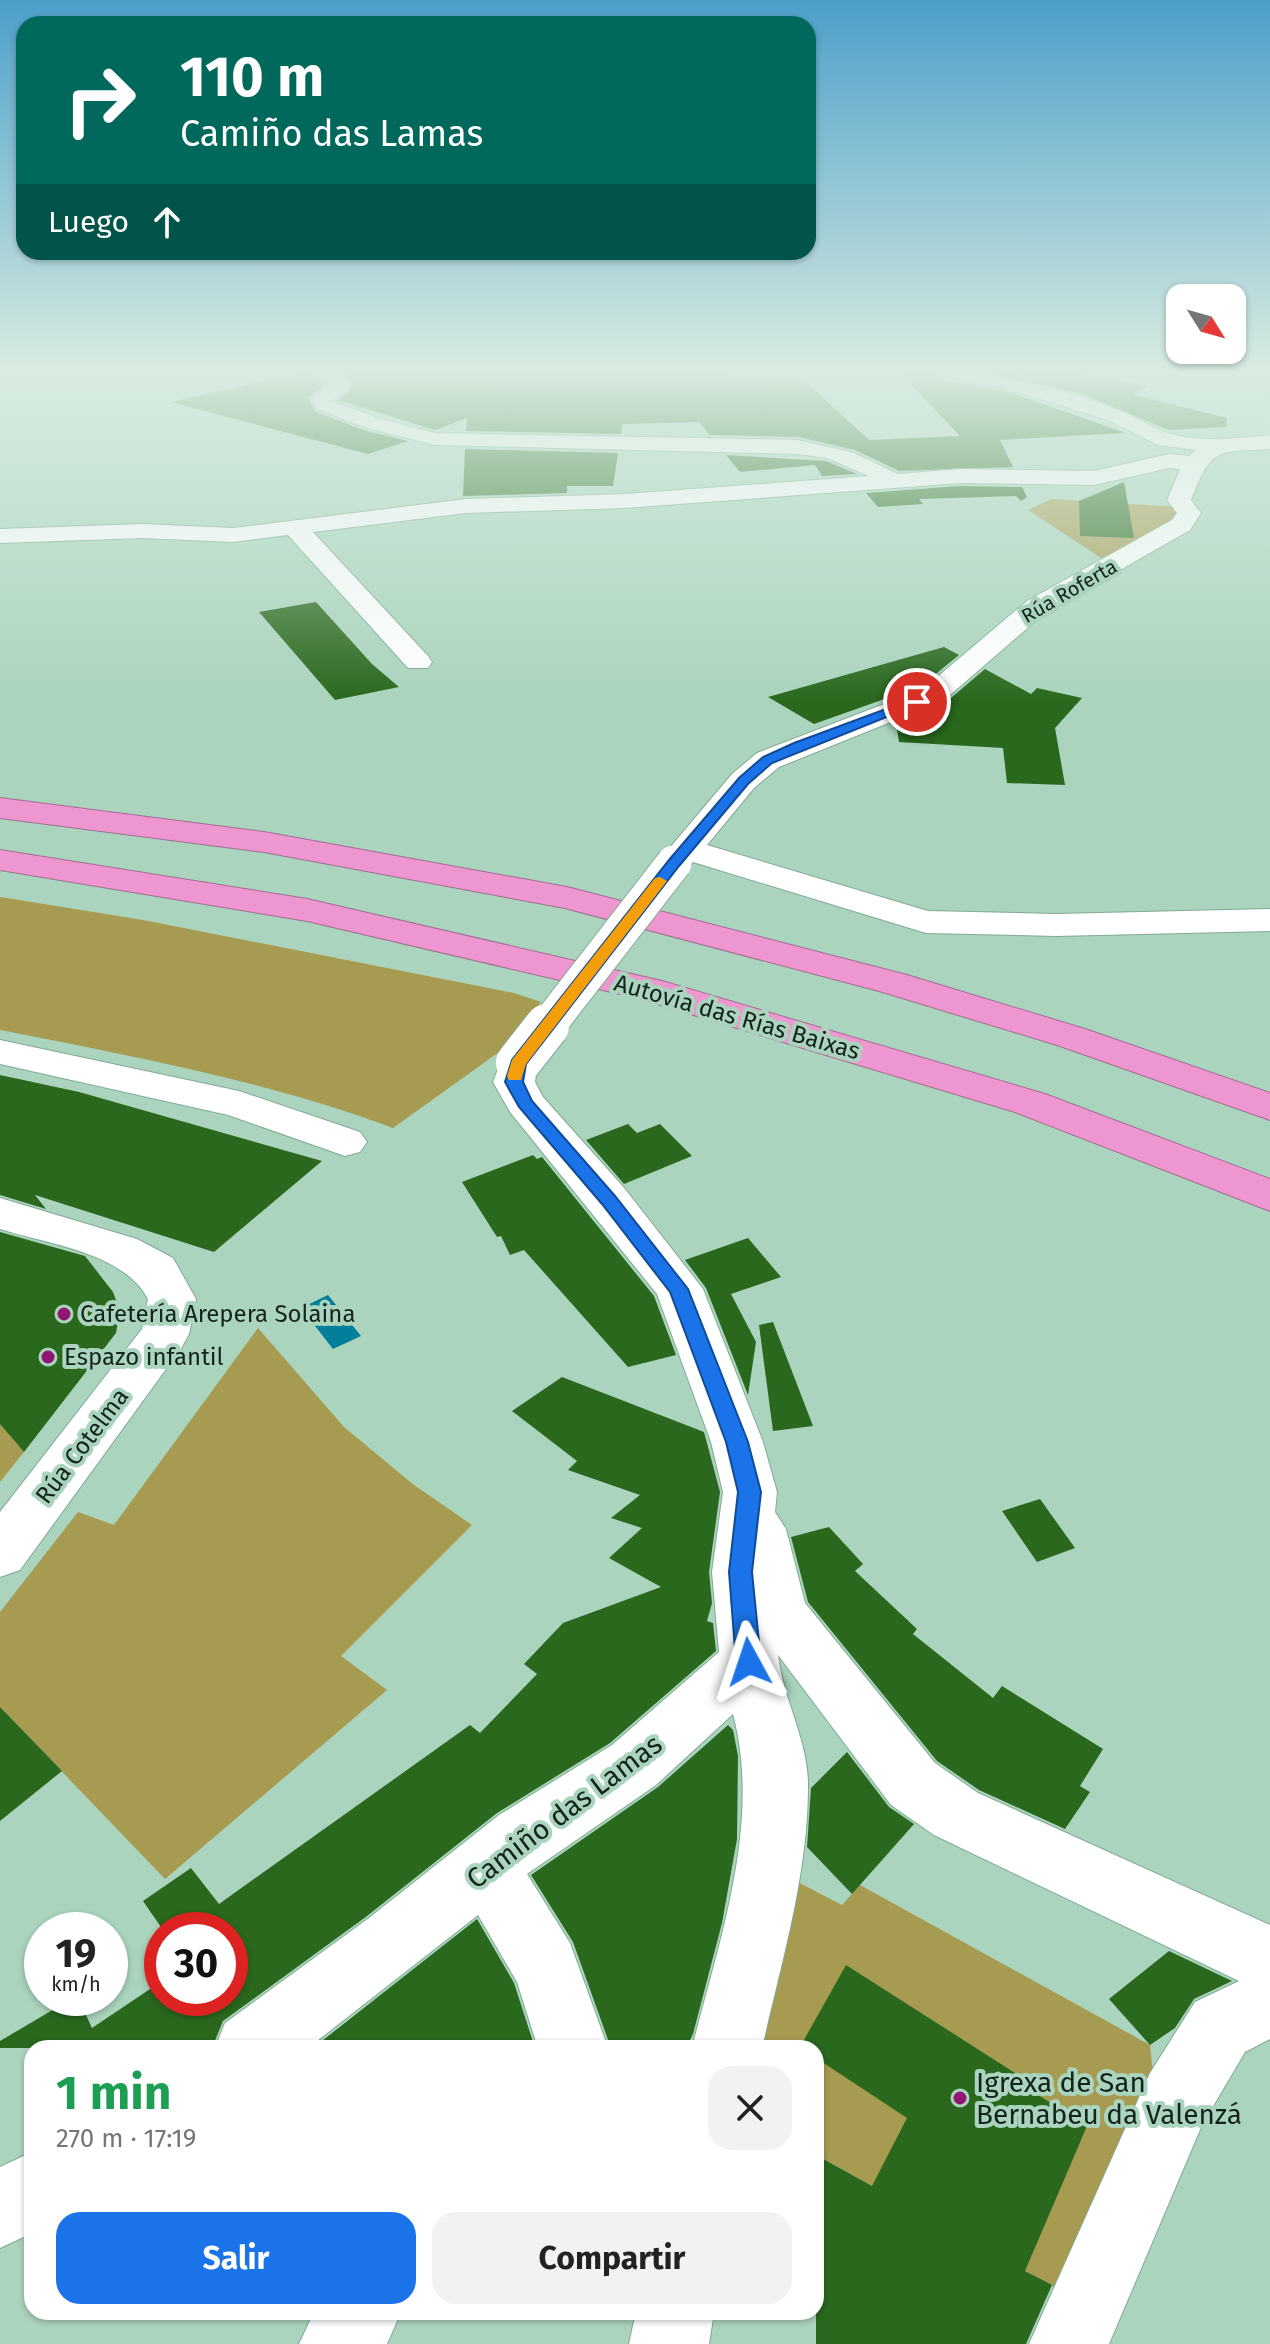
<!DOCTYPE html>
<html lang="es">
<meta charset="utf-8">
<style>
:root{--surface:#fff;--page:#f2f2f2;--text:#222;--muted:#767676;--accent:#1a73e8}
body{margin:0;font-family:"Fira Sans",sans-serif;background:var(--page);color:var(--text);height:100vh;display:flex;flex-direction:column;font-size:30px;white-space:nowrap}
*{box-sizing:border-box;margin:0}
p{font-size:26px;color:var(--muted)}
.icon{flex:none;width:44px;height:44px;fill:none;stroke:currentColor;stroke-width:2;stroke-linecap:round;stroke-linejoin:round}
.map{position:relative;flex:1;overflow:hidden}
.drawer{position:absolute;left:24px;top:2040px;width:800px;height:280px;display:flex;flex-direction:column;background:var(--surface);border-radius:24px;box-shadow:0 2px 6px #0004}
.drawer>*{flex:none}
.banner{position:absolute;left:16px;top:16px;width:800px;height:244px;border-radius:24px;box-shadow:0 2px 6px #0004;background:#00695c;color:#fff;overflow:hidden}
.needle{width:52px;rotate:127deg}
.buttons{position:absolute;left:1166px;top:284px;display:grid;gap:16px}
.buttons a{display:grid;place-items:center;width:80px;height:80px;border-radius:16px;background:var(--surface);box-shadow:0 2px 6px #0004;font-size:40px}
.speed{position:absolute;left:24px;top:1912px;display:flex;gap:16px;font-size:40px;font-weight:700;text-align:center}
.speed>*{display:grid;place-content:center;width:104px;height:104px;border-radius:50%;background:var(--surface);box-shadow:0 2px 6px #0004;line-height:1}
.speed small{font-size:20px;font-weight:400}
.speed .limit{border:12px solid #d22;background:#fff;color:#111}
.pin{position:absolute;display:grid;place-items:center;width:68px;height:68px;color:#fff;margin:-34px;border:4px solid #fff;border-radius:50%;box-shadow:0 2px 8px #0007}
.me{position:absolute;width:88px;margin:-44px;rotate:355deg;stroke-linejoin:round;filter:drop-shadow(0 0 6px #0008)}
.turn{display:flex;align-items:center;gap:28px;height:168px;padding:0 32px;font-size:36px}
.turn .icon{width:104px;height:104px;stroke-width:2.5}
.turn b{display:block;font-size:56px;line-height:68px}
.then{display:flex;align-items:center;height:76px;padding:0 32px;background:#0003;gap:16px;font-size:30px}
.round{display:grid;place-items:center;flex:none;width:84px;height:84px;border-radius:24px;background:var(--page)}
.summary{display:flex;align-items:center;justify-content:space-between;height:136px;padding:0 32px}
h1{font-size:48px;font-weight:700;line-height:60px;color:#1e9e55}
.cta{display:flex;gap:16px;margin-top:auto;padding:16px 32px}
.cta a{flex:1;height:92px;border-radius:24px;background:var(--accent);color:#fff;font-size:32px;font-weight:700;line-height:92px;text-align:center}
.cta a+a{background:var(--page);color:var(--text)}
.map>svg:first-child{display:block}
</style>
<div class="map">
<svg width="1270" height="2344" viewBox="0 0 1270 2344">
<rect width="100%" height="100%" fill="#aad4bd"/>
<!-- green -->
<path fill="#a69b51" d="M1052,499L1177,507L1178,514L1144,541L1104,560L1028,510Z
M0,897L143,920L514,993L541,1002L506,1047L393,1128C266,1081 132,1056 0,1030Z
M258,1328L344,1427L414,1485L472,1525L341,1656L387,1690L165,1879L0,1707V1612L78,1512L114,1525Z
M0,1424L24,1452L0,1482Z
M788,1877L842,1905L860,1885L1150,2045L1153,2075L1063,2292L816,2155V2048H753Z"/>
<!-- water -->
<path fill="#037f9b" d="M328,1295L361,1336L333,1349L301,1308Z"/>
<!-- building -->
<path fill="#29681d" d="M298,373H314L325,384L308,398L316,412L366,431L408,441L368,454L171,402Z
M344,373H730V378L797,374L869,440L960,436L900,373H937L942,380L1005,391L1126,433L1000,440L1013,467L899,471L855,450L799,437L710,435L699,422L622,424L621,434L466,431L467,418L435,430L338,400L348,393L353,383Z
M986,373H1081L1148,386L1133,395L1227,418L1226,427L1169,430L1082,394Z
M465,449L618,453L613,486H567V493L463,496Z
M726,455L826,461L857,474L822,476L815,465L740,472Z
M1124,482L1134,538L1080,536L1079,501Z
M960,486L1022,487L1027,497L1021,501L1016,496L919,499L923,504L878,507L866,493Z
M316,602L372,664L399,687L335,700L259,612Z
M944,647L959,655L921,686L814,724L768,697Z
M985,669L1031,694L1037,688L1082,698L1055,728L1065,785L1007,783L1003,748L899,742L896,723L945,703Z
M0,1075L79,1092L322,1161L214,1252L35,1195L46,1209L0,1195Z
M628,1124L637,1133L660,1124L692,1156L624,1184L586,1140Z
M533,1155L537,1159L542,1157L654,1296L676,1355L628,1367L524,1250L510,1255L501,1236L497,1237L462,1182Z
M0,1232L85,1256L113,1292L120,1311L116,1333L24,1452L0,1424Z
M748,1238L781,1277L731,1294L756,1342L748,1395L706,1288L685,1260Z
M773,1322L813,1426L773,1431L759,1325Z
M562,1377L704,1432L720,1492L709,1572L712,1603L707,1621L713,1623L716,1651L610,1743L497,1813L367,1916L223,2021L212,2048H0V2041L73,1998H78L92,2028L162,1981V1998H230V1930H163L143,1901L191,1868L219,1904L470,1725L480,1733L537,1674L524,1664L563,1623L661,1587L609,1558L642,1528L611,1518L640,1495L568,1470L577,1461L512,1411Z
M1040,1499L1075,1548L1037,1562L1002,1511Z
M829,1527L863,1564L855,1571L917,1629L913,1634L993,1698L1002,1686L1103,1749L1080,1786L1090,1792L1065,1829L979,1790L937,1761L808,1602L791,1537Z
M0,1707L62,1771L0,1821Z
M728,1725L733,1730L738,1756L737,1839L722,1923L693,2034L686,2048H611L573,1942L531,1875L658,1787Z
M847,1752L889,1807L914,1824L852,1894L807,1847L811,1788Z
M477,1919L514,1983L535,2048H313Z
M1169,1951L1232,1981L1194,1999L1175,2028L1150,2045L1109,1999Z
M846,1965L1015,2073L1013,2079L1087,2126L1025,2271L1052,2285L1026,2344H816V2155L872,2186L907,2118L816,2058V2048L800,2047Z"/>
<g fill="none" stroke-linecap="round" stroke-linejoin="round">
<!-- minor casing -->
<g stroke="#81aa93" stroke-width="2">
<path id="minor" d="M317,373H340L350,382L346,391L332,401L381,419L435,433L798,440L854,453L898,474L960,469L1094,471L1169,454L1189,456L1196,450L1158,445L1110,421L1006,388L943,377L940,373C1004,373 1068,389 1126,413C1141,420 1156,430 1171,434C1203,443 1238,438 1270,435V449C1216,452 1212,447 1191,500L1201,513L1190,530L1045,613L943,701L779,767L754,788L707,845L928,911L1056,914L1270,909V931L1056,936L926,933L693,862C684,873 676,874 662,870L657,863L732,774L757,753L923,689L1027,601L1172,520L1177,513L1167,500L1180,469L1169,468L1094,485L960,483L625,508L466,513L313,532L428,656L432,662L428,668H408L288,535L233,542L142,538L0,543V529L142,524L233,528L466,499L625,494L869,476L827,458L798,454L435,445L367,428L317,409L311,399L330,384Z
M0,1040L239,1091L360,1132L367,1142L360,1152L345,1156L228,1115L0,1064Z
M518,1051L532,1054L538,1063L535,1082L543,1097L625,1189L703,1289L763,1442L777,1492L775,1512L786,1529L805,1603L935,1763L978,1793L1270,1925V2039L1245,2052L1202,2125L1109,2344H1029L1150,2073L1195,2002L1239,1981L934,1835L891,1805L778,1655C783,1700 809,1741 808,1787C808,1875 781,1963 762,2048H692C719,1941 762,1823 733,1714L656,1785L527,1874L570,1943L608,2048H538L517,1982L478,1915L308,2048H215L225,2023L369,1918L499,1815L612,1745L719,1652L712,1572L723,1492L711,1442L657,1294L510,1112L493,1082L504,1054Z
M0,1198L137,1239L173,1258L196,1299L189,1334L182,1347L20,1570L0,1577V1512L142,1329L148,1299C123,1252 47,1244 0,1229Z
M32,2152V2233L0,2248V2167Z
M314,2312H401L387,2344H299Z
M636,2312H714L709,2344H629Z"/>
</g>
<!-- motorway casing -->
<g stroke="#a26e91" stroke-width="2">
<path id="motorway" d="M0,798L264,832L567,887L907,975L1085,1029L1270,1093V1120L1057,1045L879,991L565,908L264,852L0,818Z
M0,850L307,899L662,981L1045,1094L1270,1179V1211L1015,1112L637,998L307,921L0,870Z"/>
</g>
<!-- minor -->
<use href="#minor" fill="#fff" fill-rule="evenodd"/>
<!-- motorway -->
<use href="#motorway" fill="#ee96d0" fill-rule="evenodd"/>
<!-- minor-bridge-far1 casing -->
<g stroke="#81aa93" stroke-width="37" stroke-linecap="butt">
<path id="minor-bridge-far1" d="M546,1028L674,863"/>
</g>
<!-- minor-bridge casing -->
<g stroke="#81aa93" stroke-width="46" stroke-linecap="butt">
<path id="minor-bridge" d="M518,1063L547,1026"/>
</g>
<!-- minor-bridge-far1 -->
<use href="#minor-bridge-far1" stroke="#fff" stroke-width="35"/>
<!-- minor-bridge -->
<use href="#minor-bridge" stroke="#fff" stroke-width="44"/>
</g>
<!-- sky -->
<linearGradient id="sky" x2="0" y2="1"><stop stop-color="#4c9fc9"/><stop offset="0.53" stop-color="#d9ece1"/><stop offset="1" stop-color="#d9ece1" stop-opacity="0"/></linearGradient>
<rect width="1270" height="701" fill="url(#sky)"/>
<!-- route -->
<path fill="#1a73e8" stroke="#114b97" stroke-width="2" d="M913,699L924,702L772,763L748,784L679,866L526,1064L523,1082L532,1101L615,1196L688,1289L748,1442L761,1492L752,1572L761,1662L757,1669L749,1673L740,1669L736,1662L729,1572L738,1492L726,1442L670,1292L602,1204L519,1107L505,1082L512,1060L669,860L739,778L763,757L794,743Z"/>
<!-- slow -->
<path fill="#f59e0b" d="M660,877L667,881L526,1064L521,1080H509L507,1076L512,1060L655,878Z"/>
<!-- markers -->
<g fill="#911673" stroke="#aad4bd" stroke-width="3">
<circle cx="64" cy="1314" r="8"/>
<circle cx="48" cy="1357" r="8"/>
<circle cx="960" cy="2098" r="8"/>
</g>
<g text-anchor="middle" stroke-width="8" stroke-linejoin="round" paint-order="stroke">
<!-- far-street labels -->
<g font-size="20" fill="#14241b" stroke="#aad4bd">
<text transform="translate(1069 591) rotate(-30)" y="7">Rúa Roferta</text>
</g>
<!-- street labels -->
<g font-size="24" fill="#14241b" stroke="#aad4bd">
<text transform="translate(737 1017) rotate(16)" y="8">Autovía das Rías Baixas</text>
<text transform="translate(82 1446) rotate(-53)" y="8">Rúa Cotelma</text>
</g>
<!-- poi labels -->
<g font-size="24" fill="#14241b" stroke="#aad4bd" text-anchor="start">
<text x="80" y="1322">Cafetería Arepera Solaina</text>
<text x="64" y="1365">Espazo infantil</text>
</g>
<!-- near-street labels -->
<g font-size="28" fill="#14241b" stroke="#aad4bd">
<text transform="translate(564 1811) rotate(-37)" y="10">Camiño das Lamas</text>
</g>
<!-- near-poi labels -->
<g font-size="28" fill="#14241b" stroke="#aad4bd" text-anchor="start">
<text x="976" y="2092">Igrexa de San<tspan x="976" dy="32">Bernabeu da Valenzá</tspan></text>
</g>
</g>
</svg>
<div class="buttons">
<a><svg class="needle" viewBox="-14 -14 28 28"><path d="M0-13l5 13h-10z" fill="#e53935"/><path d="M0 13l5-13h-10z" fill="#767676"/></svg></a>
</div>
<div class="speed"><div>19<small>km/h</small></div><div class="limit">30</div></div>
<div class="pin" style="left:917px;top:702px;background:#d93025"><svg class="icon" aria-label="arrive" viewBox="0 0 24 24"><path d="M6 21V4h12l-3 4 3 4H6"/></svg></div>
<svg class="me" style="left:749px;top:1662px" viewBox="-20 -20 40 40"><path d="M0-17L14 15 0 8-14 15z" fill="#1a73e8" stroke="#fff" stroke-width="4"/></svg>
<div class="banner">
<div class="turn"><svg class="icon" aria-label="right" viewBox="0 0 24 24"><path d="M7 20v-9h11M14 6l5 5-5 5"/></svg><div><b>110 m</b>Camiño das Lamas</div></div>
<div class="then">Luego<svg class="icon" aria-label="ahead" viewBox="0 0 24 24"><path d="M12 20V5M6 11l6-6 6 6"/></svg></div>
</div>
<section class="drawer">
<div class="summary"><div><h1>1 min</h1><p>270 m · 17:19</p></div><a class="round"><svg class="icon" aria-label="close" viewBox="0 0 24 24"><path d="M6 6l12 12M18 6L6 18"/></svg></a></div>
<div class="cta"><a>Salir</a><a>Compartir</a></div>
</section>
</div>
